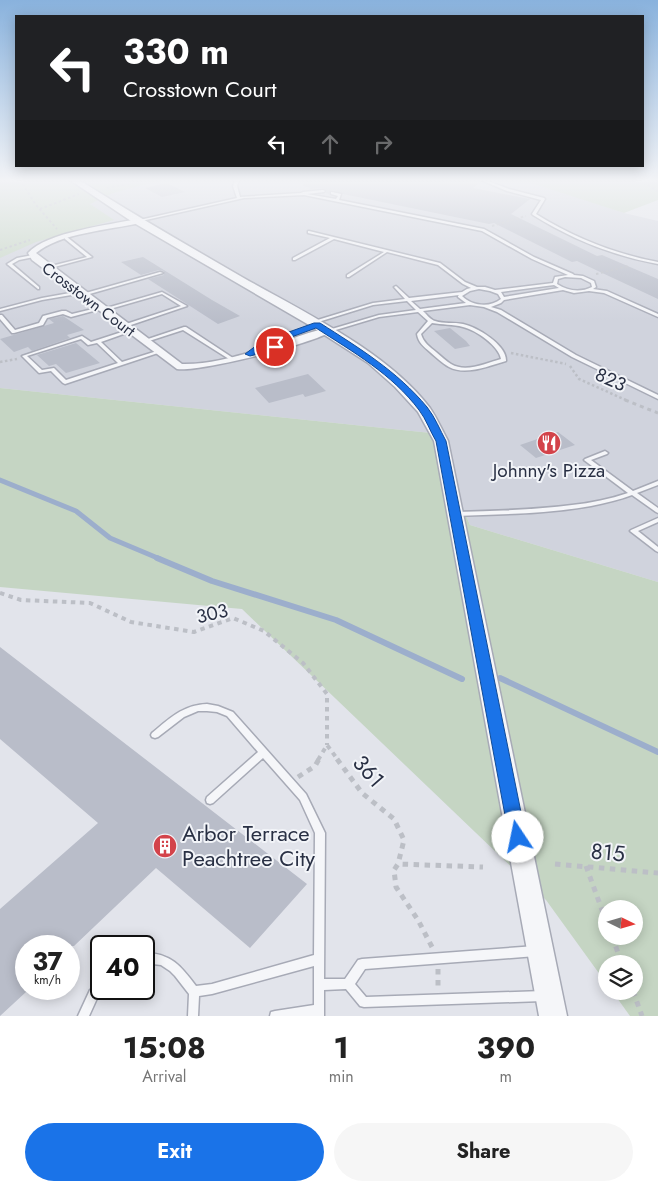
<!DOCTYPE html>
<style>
:root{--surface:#fff;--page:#f6f6f6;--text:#222;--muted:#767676;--accent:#1a73e8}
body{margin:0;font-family:Jost,sans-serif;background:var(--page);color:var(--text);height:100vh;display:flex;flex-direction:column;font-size:19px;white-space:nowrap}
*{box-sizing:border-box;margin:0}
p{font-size:16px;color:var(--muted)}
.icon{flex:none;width:28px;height:28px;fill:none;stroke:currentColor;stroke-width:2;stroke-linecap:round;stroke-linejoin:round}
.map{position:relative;height:1016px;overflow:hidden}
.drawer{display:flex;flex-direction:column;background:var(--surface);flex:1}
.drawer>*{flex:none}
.hud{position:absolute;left:15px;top:15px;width:629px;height:152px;border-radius:0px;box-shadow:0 2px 12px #0003;background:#202124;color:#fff;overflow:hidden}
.needle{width:32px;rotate:95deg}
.tools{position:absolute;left:598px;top:900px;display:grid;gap:10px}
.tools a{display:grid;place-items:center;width:45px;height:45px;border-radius:50%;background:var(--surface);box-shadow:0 2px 12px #0003;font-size:25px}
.speed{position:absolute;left:15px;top:935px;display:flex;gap:10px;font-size:25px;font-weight:700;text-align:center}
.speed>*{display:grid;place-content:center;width:65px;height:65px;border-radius:50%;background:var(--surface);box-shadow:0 2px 12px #0003;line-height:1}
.speed small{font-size:12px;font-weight:400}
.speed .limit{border:2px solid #111;border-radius:8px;background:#fff;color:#111}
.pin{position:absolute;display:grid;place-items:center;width:42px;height:42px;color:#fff;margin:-21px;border:2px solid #fff;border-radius:50%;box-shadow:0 1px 5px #0007}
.me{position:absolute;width:55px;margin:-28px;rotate:349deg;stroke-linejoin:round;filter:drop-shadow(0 0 4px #0008)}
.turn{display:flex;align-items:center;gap:18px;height:105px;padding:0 25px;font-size:22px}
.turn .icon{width:65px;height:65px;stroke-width:2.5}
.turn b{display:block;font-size:35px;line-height:42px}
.lanes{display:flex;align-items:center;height:48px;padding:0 25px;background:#0003;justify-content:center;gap:25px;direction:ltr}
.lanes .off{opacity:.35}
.eta{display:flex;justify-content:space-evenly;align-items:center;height:85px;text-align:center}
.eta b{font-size:30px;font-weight:700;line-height:35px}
.primary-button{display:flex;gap:10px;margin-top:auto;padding:10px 25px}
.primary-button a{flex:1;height:58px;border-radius:30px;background:var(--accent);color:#fff;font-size:20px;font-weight:700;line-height:58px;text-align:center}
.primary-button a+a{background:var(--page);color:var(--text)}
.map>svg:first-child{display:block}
</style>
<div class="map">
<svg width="658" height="1016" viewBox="0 0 658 1016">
<rect width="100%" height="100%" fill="#e2e4eb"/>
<!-- built -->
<path fill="#d0d3dd" d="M126,180H531L624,213L658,221V582L470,525L431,433L0,388V235Z"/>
<!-- green -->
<path fill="#c5d5c3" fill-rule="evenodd" d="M0,180H161L113,193L90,204L114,220L36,242L0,258Z
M522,180H658V200L624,213Z
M0,388L431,433L470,525L658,582V1016H630L612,991H634V964H606V983L546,900L242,609L0,587ZM606,909H634V936H606Z"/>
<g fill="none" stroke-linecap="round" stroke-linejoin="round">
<!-- stream-far1 -->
<path stroke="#9caecc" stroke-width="5" d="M0,480L76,511L110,538L160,559"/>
<!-- stream -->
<path stroke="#9caecc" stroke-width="6" d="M157,558L212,581L336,620L462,679
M500,678L658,752"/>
</g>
<!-- building -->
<path fill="#b9bdc9" d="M304,180H432L450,183L455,180L478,184L473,188L530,199L511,214L597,256L602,255L658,279V299L598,271L577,261L572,262L494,223L489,224L343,194L332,190L330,191L329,194L326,193L327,191L323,188L308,189L311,188L303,186Z
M167,183L185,192L162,197L145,188Z
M143,257L212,300L240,316L218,324L148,279L164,275V271L159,270L141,275L121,262Z
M63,316L84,330L67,335L70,338L32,351L28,347L14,352L0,339L54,323L49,319Z
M450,328L466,341L470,346L455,349L434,331Z
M76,343L100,363L66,373L56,364L49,366L37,355Z
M308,374L326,391L305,397L303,394L269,403L255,388Z
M558,432L575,445L536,458L520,445Z
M0,647L307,884L250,948L156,868L74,946H26V992L0,1016V909L98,823L0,739Z"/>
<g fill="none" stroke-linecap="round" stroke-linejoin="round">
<!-- service casing -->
<g stroke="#a7aab6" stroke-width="3">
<path id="service" d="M235,180H239L237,186L240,197L301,193L303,192L323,190L325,191L324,192L307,194L336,199L338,196L331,194V192H332L341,194L339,200L484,229L534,257L573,274L574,275L583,276L594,281L596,287L593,289L607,291L658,314V317L604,293L589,291L574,293L563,290L504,300L501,303L491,307L501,310L576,355L658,395V399L572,357L497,312L484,307L470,305L423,311C427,315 431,320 435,321C444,324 454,322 463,324C477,327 507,345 506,361C488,366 466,376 449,367C442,363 436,357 430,352C424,347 418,342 417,334L428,321L418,312L379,317L329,332H327L325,331L379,315L416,310L407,301L373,305L315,323L311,322L373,303L405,299L394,287L396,286L409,298L462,292L467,289L471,288L463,284L438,265L387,252L349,277H347V275L384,252L334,239L295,260H293V258L330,238L308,233V231H309L440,263L465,282L477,287H485L495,290L553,283L555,277L568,275L532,259L482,231L304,195L244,198L137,222L135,221L237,198L233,186ZM565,277L581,278L591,283L592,287C580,293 568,291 557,284L558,279ZM554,285L559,288L504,297L501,292ZM479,289L490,291L498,294L501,299C490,308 472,306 462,296L470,291ZM459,295L458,296V297L466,303L420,309L411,301ZM432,323C442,325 453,324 463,327C476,330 499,346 501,359C486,363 466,373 451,364C446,361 441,356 436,352C430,347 423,342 421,334Z
M481,180H485L509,189L544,198L545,199L536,214C573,237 615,254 658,262V264C614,256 571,239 533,215L532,214L541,200L507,191Z
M65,237H67L92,257L47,269V267L87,257L65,239Z
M33,255H34V257L19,260L12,264L39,287V289H38L7,264L17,258Z
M160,272L163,273L86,295L82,294Z
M81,291H83V293L42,300L0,311V309L42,298Z
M162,292L187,306L125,327H123V325L181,306L162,294L103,311H101V309L71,317L63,314L47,318L43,325L14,333H12L0,319V315H2L15,330L39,323L43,316L62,311H66L72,314L101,307H103V309Z
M184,327H186L233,358V359H229L183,330L146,342H144L142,341Z
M128,330H130L132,331L101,342L122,362L157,351H161V352L65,384L63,383L51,371L39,373L22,356L82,336L91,342ZM81,339L88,345L97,343L118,363L66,380L54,368L42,370L27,356Z
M605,451L608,453L607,454L591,460L633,491L658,481V485L637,493L658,508V513L656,512L632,495C619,500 605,503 591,506C547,514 501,514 456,516L453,514L456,512C495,511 533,510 572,505C591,503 610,499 628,493L584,460L585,459Z
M658,518V522L638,531L658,547V552L656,551L630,531L631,530Z
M207,704L218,706L233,712L306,794L325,833L324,979H345L358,960L362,959L536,946L540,947L541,951L540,955L536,956L365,969L355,984L366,997L543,991L547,992L548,996L547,1000L543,1001L364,1007L360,1006L346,989L324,990V1016H270L271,1012L275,1011L314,1005V966L212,994L199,996L198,1016H188L189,994L175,976L170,971L161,965L144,963V953C171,953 181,966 196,986L212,984L314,955L315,833L300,800L263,758L213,803L210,804L207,803L206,800L207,797L258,752L227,716L217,712L207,711H198L184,717L158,737L155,738L152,737L151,735L152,733C170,718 183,705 207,704Z
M94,989L98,990L99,994L89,1016H78L90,990Z"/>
</g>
<!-- minor casing -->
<g stroke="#a7aab6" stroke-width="3">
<path id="minor" d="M137,219H140V223C109,230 60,233 36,253L182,364C230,365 280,340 326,328L331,331C317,343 196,373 177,369L32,260L28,253C47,232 109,225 137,219Z"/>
</g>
<!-- tertiary casing -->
<g stroke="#a7aab6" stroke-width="3">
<path id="tertiary" d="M70,180H79C133,214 187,245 242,277C302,311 388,352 430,408C437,418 442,430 448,441L567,1016H539L434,441L418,412L395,387L368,363L309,325L134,223Z"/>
</g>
<!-- path-far4 -->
<path stroke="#bcbfc6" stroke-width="2" stroke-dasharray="2.5 2.5" stroke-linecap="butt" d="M20,180L36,205L57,229
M639,180L658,191
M107,188L148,180
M40,209L79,194
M492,226L526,216
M0,250L30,240
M596,274L629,266"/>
<!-- path-far3 -->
<path stroke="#bcbfc6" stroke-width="2.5" stroke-dasharray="2.5 2.5" stroke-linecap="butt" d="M511,353L566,364
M0,362L17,359
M570,366L579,379L628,401"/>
<!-- path-far2 -->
<path stroke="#bcbfc6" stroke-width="3" stroke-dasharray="4 4" stroke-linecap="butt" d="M625,400L658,413"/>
<!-- path-far1 -->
<path stroke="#bcbfc6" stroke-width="4" stroke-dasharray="4.5 4.5" stroke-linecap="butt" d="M0,593L21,600L90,603L131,622L194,632L233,618L264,631L303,663L327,694V745
M318,760L327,745L338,760"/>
<!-- path -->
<path stroke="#bcbfc6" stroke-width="5" stroke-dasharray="5.5 5.5" stroke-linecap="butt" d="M337,759L362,793L394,819L404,840L398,864
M298,777L315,766L319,759
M555,864L658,873
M586,866L606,921
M612,936L622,964
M432,947L418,920L396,887L394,870L398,864L483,867
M438,969V988
M633,991L642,1016"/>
<!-- service -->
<use href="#service" fill="#f5f6f9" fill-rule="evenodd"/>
<!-- minor -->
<use href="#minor" fill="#f5f6f9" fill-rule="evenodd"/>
<!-- tertiary -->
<use href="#tertiary" fill="#f5f6f9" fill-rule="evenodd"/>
</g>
<!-- sky -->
<linearGradient id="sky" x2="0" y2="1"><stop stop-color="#89b2dd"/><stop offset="0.56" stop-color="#f2f3f6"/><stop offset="1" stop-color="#f2f3f6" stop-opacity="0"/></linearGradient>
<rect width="658" height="322" fill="url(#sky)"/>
<!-- route -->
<path fill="#1a73e8" stroke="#114b97" d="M314,323H320C359,348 397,371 427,407C435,417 440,430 446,441L526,837L523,842L518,844L512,842L509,837L436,441C430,431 426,419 419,410C392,374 353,352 316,328L264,347L275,345L280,347L278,349L250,356L245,354L261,342Z"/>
<!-- icons -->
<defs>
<g id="restaurant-disc" transform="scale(1.25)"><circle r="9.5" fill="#d3434a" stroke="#f2f4f8"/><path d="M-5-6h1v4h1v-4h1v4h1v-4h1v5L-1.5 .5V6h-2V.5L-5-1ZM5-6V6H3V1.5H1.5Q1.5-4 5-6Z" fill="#fff"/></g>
<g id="building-disc" transform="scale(1.25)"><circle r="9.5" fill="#d3434a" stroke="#f2f4f8"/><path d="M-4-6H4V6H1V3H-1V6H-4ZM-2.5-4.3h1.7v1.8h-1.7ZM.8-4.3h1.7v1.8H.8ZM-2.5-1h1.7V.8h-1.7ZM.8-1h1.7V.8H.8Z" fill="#fff"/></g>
</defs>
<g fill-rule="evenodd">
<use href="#restaurant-disc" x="549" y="443"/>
<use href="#building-disc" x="165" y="846"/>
</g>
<g text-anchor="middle" stroke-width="4" stroke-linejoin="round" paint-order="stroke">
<!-- far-street labels -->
<g font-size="16" fill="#293044" stroke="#f2f4f8">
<text transform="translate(89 299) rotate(37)" y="6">Crosstown Court</text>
</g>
<!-- street labels -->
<g font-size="19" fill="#293044" stroke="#f2f4f8">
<text transform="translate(611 379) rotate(24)" y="7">823</text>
<text transform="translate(212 613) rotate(-13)" y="7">303</text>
</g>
<!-- poi labels -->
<g font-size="19" fill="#293044" stroke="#f2f4f8">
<text x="549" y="477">Johnny's Pizza</text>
</g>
<!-- near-street labels -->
<g font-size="22" fill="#293044" stroke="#f2f4f8">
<text transform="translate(369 771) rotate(49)" y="8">361</text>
<text transform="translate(608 852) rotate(5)" y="8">815</text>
</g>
<!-- near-poi labels -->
<g font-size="22" fill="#293044" stroke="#f2f4f8" text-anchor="start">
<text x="182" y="841">Arbor Terrace<tspan x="182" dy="25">Peachtree City</tspan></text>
</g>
</g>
</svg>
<div class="tools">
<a><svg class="needle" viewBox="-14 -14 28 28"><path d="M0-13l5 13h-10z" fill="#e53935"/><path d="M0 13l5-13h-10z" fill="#767676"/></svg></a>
<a><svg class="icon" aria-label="layers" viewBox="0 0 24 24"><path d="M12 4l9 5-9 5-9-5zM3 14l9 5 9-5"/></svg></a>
</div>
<div class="speed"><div>37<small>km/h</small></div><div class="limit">40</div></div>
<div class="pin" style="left:275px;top:347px;background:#d93025"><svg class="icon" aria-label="arrive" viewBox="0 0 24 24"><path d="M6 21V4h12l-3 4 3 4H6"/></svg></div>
<svg class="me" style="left:518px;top:837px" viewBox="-20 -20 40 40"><circle r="19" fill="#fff"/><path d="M0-13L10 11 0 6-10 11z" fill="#1a73e8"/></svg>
<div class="hud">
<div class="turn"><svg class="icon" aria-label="left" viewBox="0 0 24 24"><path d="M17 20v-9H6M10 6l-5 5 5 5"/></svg><div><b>330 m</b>Crosstown Court</div></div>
<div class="lanes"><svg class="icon" aria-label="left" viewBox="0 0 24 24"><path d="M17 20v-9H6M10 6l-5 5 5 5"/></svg><svg class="icon off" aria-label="ahead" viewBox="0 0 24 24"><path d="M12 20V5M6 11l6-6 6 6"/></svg><svg class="icon off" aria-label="right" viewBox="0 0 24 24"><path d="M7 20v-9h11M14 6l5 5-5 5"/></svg></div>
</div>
</div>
<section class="drawer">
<div class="eta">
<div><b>15:08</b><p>Arrival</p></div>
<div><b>1</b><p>min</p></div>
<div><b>390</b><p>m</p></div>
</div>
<div class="primary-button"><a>Exit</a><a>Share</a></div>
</section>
